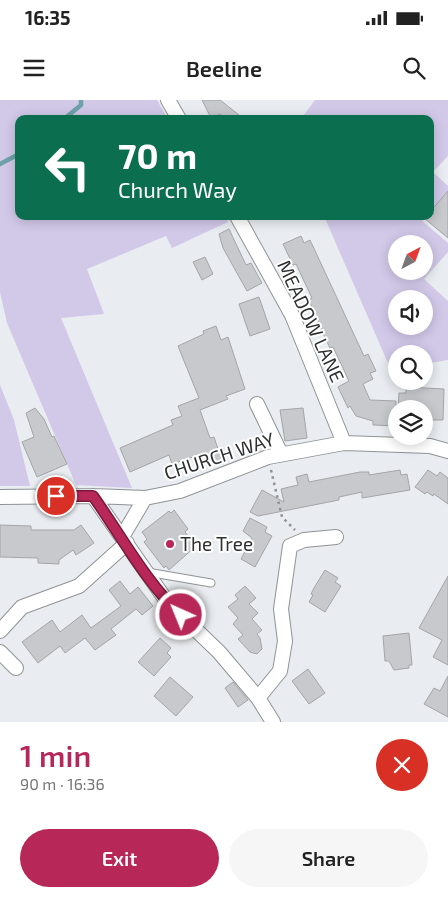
<!DOCTYPE html>
<meta charset="utf-8">
<style>
:root{--surface:#fff;--page:#f6f6f6;--text:#222;--muted:#767676;--accent:#b72858}
body{margin:0;font-family:"Exo 2",sans-serif;background:var(--page);color:var(--text);height:100vh;display:flex;flex-direction:column;font-size:19px;white-space:nowrap}
*{box-sizing:border-box;margin:0}
p{font-size:16px;color:var(--muted)}
.icon{flex:none;width:28px;height:28px;fill:none;stroke:currentColor;stroke-width:2;stroke-linecap:round;stroke-linejoin:round}
.map{position:relative;height:622px;overflow:hidden}
.details{display:flex;flex-direction:column;background:var(--surface);flex:1}
.details>*{flex:none}
.hud{position:absolute;left:15px;top:15px;width:419px;height:105px;border-radius:10px;box-shadow:0 2px 12px #0003;background:#0b6e4f;color:#fff;overflow:hidden}
.needle{width:32px;rotate:41deg}
.tools{position:absolute;left:388px;top:135px;display:grid;gap:10px}
.tools a{display:grid;place-items:center;width:45px;height:45px;border-radius:50%;background:var(--surface);box-shadow:0 2px 12px #0003;font-size:25px}
.pin{position:absolute;display:grid;place-items:center;width:42px;height:42px;color:#fff;margin:-21px;border:2px solid #fff;border-radius:50%;box-shadow:0 1px 5px #0007}
.me{position:absolute;width:55px;margin:-28px;rotate:316deg;stroke-linejoin:round;filter:drop-shadow(0 0 4px #0008)}
.turn{display:flex;align-items:center;gap:18px;height:105px;padding:0 20px;font-size:22px}
.turn .icon{width:65px;height:65px;stroke-width:2.5}
.turn b{display:block;font-size:35px;line-height:42px}
.round{display:grid;place-items:center;flex:none;width:52px;height:52px;border-radius:26px;background:var(--page)}
.headline{display:flex;align-items:center;justify-content:space-between;height:85px;padding:0 20px}
h1{font-size:30px;font-weight:600;line-height:38px;color:var(--accent)}
.action{display:flex;gap:10px;margin-top:auto;padding:10px 20px}
.action a{flex:1;height:58px;border-radius:30px;background:var(--accent);color:#fff;font-size:20px;font-weight:600;line-height:58px;text-align:center}
.action a+a{background:var(--page);color:var(--text)}
.status{display:flex;justify-content:space-between;align-items:center;height:35px;padding:0 25px;background:var(--surface);direction:ltr}
.status svg{height:14px;fill:currentColor}
header{display:flex;justify-content:space-between;align-items:center;height:65px;padding:0 20px;background:var(--surface);font-size:22px;font-weight:600}
.map>svg:first-child{display:block}
</style>
<div class="status"><b>16:35</b><svg viewBox="0 0 49 12"><path d="M0 12V9h3v3zM5 12V6h3v6zM10 12V3h3v9zM15 12V0h3v12zM26 1h20v11H26zM47 4h2v5h-2z"/></svg></div>
<header><svg class="icon" aria-label="menu" viewBox="0 0 24 24"><path d="M4 6h16M4 12h16M4 18h16"/></svg>Beeline<svg class="icon" aria-label="search" viewBox="0 0 24 24"><circle cx="10" cy="10" r="6"/><path d="M15 15l6 6"/></svg></header>
<div class="map">
<svg width="448" height="622" viewBox="0 0 448 622">
<rect width="100%" height="100%" fill="#e9ecf0"/>
<!-- green -->
<path fill="#d2c9e9" fill-rule="evenodd" d="M0,0H157L168,19H19V116H225L228,122L172,148L166,136L87,169L104,214L61,218L132,388L76,385L7,223L0,192Z
M315,0H448V56L433,72L448,86V91L430,112V19H301Z
M324,116H426L422,121L448,143V152L424,179L448,201V260L424,264V254H396V269L391,270ZM396,144H424V171H396ZM396,199H424V226H396Z
M0,285L14,320L30,386H0Z"/>
<g fill="none" stroke-linecap="round" stroke-linejoin="round">
<!-- stream -->
<path stroke="#6ea2aa" stroke-width="4.5" d="M64,19L81,5V0
M0,64L19,54"/>
</g>
<!-- building -->
<path fill="#c8c9cd" stroke="#a4a5a9" d="M202,0H220L244,19H226L220,14L211,18Z
M448,91V138L424,118L430,116V112Z
M229,129L246,165L251,163L262,183L247,191L223,148L219,134Z
M301,136L304,143L310,140L364,256L368,254L376,271L370,273L373,279L363,284L370,300L396,301V326L373,325V321L356,316L350,306L348,308L338,287L349,281L333,247L330,248L322,231L309,200L312,198L296,164L293,165L283,144Z
M205,157L213,174L202,180L193,162Z
M259,197L270,229L250,236L239,204Z
M216,226L221,240L228,237L245,289L226,296L228,299L200,310L210,338L214,337L222,361L209,365L205,353L172,364L169,355L130,372L120,348L173,325L171,320L182,316L178,306L199,298L178,246L204,234L203,231Z
M406,287L444,289L443,320H424V309H398L399,293H406Z
M35,308L44,319L52,337L54,336L67,364L37,377L22,342L34,337L26,313Z
M303,308L307,338L285,341L280,310Z
M400,370L401,375L407,374L410,390L362,398V392L339,397V400L258,416L250,412L262,390L284,402L281,389L298,385L296,377L307,374L309,382L360,372H369V375Z
M428,370L437,376L440,372L448,378V404L434,394L433,396L427,392L425,394L415,387Z
M174,410L188,429L185,432L196,446L169,470L166,466L164,468L144,442L147,439L142,432L169,411L171,413Z
M250,418L267,427L265,432L272,436L255,467L241,459L252,438L243,431Z
M0,425L31,426V430H74L81,425L94,443L76,455L73,450L59,460V464L38,463V458L0,457Z
M325,470L338,478L335,482L341,486L325,512L309,502L313,495L311,494L314,488Z
M448,476V565L433,557L442,540L419,528Z
M120,481L130,494L138,487L153,506L142,515L136,509L111,529L116,535L95,550L85,538L65,553L60,546L38,563L22,542L52,520L60,532L82,515L91,528L121,506L109,490Z
M245,486L256,498L249,504L258,513L252,519L262,530L257,534L260,538L262,549L257,554L250,552L238,539L243,535L233,524L238,518L228,507L238,499L235,495Z
M409,533L412,565H409V568L394,570L389,561H385L383,536Z
M160,538L171,548L167,553L171,557L154,576L138,562Z
M308,569L325,593L309,604L292,581Z
M448,576V617L424,604L434,588L440,591Z
M170,577L193,597L176,616L154,596Z
M233,582L248,600L238,607L225,588Z"/>
<g fill="none" stroke-linecap="round" stroke-linejoin="round">
<!-- service casing -->
<g stroke="#909396" stroke-width="9">
<path id="service" d="M147,472L211,483"/>
</g>
<!-- minor casing -->
<g stroke="#909396" stroke-width="16">
<path id="minor" d="M168,0L179,19
M237,116L292,215L344,343
M257,304L281,354
M93,396L168,503L219,552L258,598L273,622
M0,397L93,396L145,398L180,391L268,357L344,343L430,346L448,351
M122,437L145,398
M0,531L22,507L79,486L127,443
M0,552L16,568
M258,598L280,571L285,541L281,509L290,446L304,440L336,437"/>
</g>
<!-- path -->
<path stroke="#8f9194" stroke-width="2.5" stroke-dasharray="2.5 4" stroke-linecap="butt" d="M271,370L282,417L295,430"/>
<!-- service -->
<use href="#service" stroke="#fff" stroke-width="7"/>
<!-- minor -->
<use href="#minor" stroke="#fff" stroke-width="14"/>
</g>
<g fill="none" stroke-linecap="round" stroke-linejoin="round">
<!-- route casing -->
<g stroke="#771a39" stroke-width="12">
<path id="route" d="M56,396H93C120,434 147,484 181,515"/>
</g>
<!-- route -->
<use href="#route" stroke="#b72858" stroke-width="9"/>
</g>
<!-- markers -->
<circle fill="#b72858" stroke="#fff" stroke-width="2" cx="170" cy="444" r="5"/>
<g text-anchor="middle" stroke-width="4" stroke-linejoin="round" paint-order="stroke">
<!-- street labels -->
<g font-size="19" fill="#2e2f30" stroke="#fff">
<text transform="translate(311 221) rotate(65)" y="7">MEADOW LANE</text>
<text transform="translate(219 356) rotate(-18)" y="7">CHURCH WAY</text>
</g>
<!-- poi labels -->
<g font-size="19" fill="#2e2f30" stroke="#fff" text-anchor="start">
<text x="180" y="451">The Tree</text>
</g>
</g>
</svg>
<div class="tools">
<a><svg class="needle" viewBox="-14 -14 28 28"><path d="M0-13l5 13h-10z" fill="#e53935"/><path d="M0 13l5-13h-10z" fill="#767676"/></svg></a>
<a><svg class="icon" aria-label="sound" viewBox="0 0 24 24"><path d="M4 9h4l5-4v14l-5-4H4zM17 9q2 3 0 6"/></svg></a>
<a><svg class="icon" aria-label="search" viewBox="0 0 24 24"><circle cx="10" cy="10" r="6"/><path d="M15 15l6 6"/></svg></a>
<a><svg class="icon" aria-label="layers" viewBox="0 0 24 24"><path d="M12 4l9 5-9 5-9-5zM3 14l9 5 9-5"/></svg></a>
</div>
<div class="pin" style="left:56px;top:396px;background:#d93025"><svg class="icon" aria-label="arrive" viewBox="0 0 24 24"><path d="M6 21V4h12l-3 4 3 4H6"/></svg></div>
<svg class="me" style="left:181px;top:515px" viewBox="-20 -20 40 40"><circle r="17" fill="#b72858" stroke="#fff" stroke-width="3"/><path d="M0-11L8 9 0 5-8 9z" fill="#fff"/></svg>
<div class="hud">
<div class="turn"><svg class="icon" aria-label="left" viewBox="0 0 24 24"><path d="M17 20v-9H6M10 6l-5 5 5 5"/></svg><div><b>70 m</b>Church Way</div></div>
</div>
</div>
<section class="details">
<div class="headline"><div><h1>1 min</h1><p>90 m · 16:36</p></div><a class="round" style="background:#d93025;color:#fff"><svg class="icon" aria-label="close" viewBox="0 0 24 24"><path d="M6 6l12 12M18 6L6 18"/></svg></a></div>
<div class="action"><a>Exit</a><a>Share</a></div>
</section>
